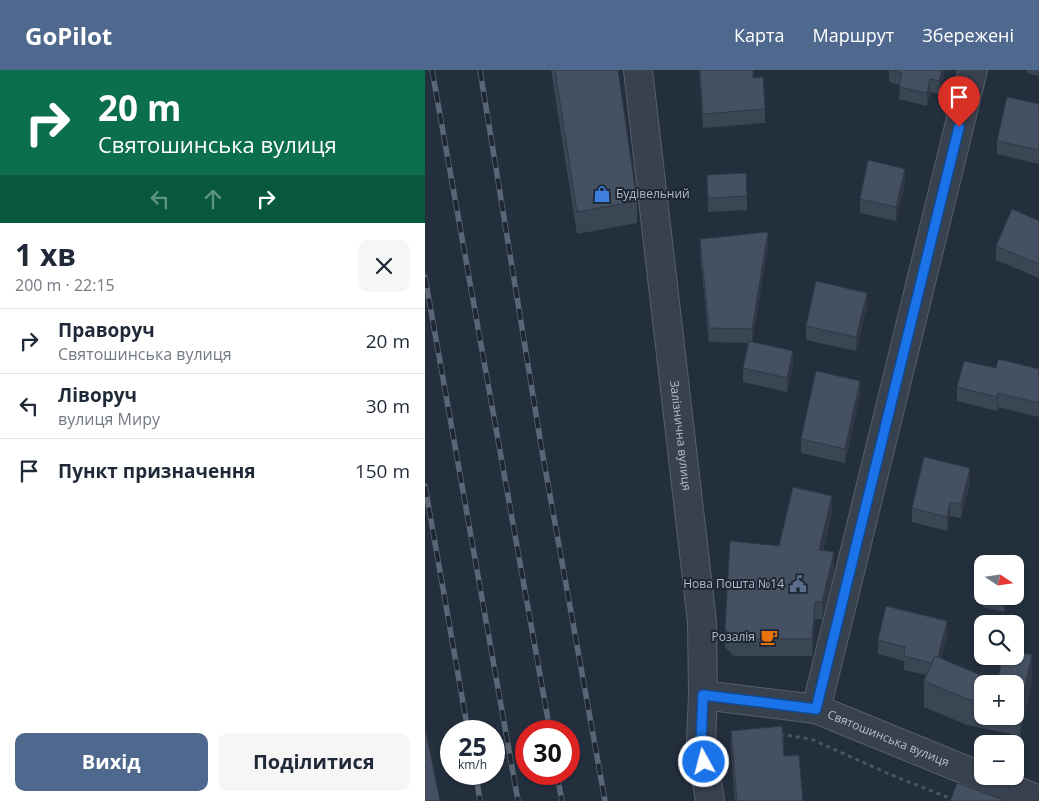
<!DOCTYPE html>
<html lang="uk">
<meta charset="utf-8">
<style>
:root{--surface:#fff;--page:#f6f6f7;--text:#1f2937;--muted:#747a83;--line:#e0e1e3;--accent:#4f688e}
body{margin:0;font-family:"Open Sans",sans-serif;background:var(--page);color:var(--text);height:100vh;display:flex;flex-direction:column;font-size:19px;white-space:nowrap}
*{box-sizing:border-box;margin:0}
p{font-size:16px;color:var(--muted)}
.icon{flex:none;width:28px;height:28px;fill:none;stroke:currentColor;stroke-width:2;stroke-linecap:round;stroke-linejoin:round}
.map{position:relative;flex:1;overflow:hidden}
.details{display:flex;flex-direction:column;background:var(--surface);width:425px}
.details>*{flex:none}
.top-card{background:#0b6e4f;color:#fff;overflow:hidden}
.needle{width:32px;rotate:103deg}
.controls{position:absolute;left:549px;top:485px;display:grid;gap:10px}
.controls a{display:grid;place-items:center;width:50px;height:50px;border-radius:10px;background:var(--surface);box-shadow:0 1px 4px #0004;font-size:25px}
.speed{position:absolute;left:15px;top:650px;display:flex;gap:10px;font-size:25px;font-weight:700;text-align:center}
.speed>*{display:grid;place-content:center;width:65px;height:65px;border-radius:50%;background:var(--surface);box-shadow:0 1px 4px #0004;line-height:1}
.speed small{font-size:12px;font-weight:400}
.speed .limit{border:8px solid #d22;background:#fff;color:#111}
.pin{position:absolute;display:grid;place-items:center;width:42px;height:42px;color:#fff;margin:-51px -21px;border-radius:50% 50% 50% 0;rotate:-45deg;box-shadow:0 0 5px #0007}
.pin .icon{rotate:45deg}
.me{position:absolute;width:55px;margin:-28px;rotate:353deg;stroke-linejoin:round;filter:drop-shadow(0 0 4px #0008)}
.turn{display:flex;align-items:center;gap:18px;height:105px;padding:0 15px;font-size:22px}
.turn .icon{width:65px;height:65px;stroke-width:2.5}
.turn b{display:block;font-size:35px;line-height:42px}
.lanes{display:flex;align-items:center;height:48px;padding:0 15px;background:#0003;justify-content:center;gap:25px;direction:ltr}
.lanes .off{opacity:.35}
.round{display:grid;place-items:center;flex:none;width:52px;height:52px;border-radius:10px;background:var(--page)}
.overview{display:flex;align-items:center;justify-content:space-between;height:85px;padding:0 15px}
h1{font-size:30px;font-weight:700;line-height:38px}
.action{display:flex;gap:10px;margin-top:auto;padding:10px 15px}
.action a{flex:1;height:58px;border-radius:10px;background:var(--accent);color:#fff;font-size:20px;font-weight:700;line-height:58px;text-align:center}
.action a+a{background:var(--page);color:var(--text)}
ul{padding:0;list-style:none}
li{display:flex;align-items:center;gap:15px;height:65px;padding:0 15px;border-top:1px solid var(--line)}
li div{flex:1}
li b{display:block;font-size:19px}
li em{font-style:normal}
header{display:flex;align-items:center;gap:30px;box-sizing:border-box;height:70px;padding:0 25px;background:var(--accent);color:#fff}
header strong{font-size:24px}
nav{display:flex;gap:28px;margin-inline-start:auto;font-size:18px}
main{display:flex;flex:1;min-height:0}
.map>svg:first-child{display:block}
</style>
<header>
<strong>GoPilot</strong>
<nav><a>Карта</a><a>Маршрут</a><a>Збережені</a></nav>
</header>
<main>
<section class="details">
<div class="top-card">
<div class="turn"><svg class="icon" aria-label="right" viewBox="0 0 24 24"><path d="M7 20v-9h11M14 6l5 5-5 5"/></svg><div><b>20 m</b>Святошинська вулиця</div></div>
<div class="lanes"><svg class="icon off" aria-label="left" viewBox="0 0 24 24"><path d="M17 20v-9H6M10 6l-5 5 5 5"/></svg><svg class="icon off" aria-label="ahead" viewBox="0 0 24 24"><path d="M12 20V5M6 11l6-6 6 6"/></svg><svg class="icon" aria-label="right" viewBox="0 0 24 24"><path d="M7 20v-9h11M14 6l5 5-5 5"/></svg></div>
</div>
<div class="overview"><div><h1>1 хв</h1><p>200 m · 22:15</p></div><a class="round"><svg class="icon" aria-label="close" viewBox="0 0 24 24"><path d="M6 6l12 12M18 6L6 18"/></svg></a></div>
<ul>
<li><svg class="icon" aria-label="right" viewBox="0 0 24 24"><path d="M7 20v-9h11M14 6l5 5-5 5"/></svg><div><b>Праворуч</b><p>Святошинська вулиця</p></div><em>20 m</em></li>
<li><svg class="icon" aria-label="left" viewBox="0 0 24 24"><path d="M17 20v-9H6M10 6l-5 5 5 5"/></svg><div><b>Ліворуч</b><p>вулиця Миру</p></div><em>30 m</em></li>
<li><svg class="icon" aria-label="arrive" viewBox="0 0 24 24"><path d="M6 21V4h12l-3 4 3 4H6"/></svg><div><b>Пункт призначення</b></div><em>150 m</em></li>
</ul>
<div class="action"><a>Вихід</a><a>Поділитися</a></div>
</section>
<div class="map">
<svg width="614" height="731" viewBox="0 0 614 731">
<rect width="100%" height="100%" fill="#242f3e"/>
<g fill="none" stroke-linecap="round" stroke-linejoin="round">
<!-- minor casing -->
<g stroke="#565f6c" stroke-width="30">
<g id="minor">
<path id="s1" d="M213,0L277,552L278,625L276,672L285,731"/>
<path id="s2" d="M278,625L391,639L614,730"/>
<path d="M391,639L398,611L548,0"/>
</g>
</g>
<!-- path -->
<path stroke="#44595c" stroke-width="3" stroke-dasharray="4 4" stroke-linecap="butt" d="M355,666L360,665L386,669L464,704L532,731"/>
<!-- minor -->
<use href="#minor" stroke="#38414e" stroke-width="28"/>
<!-- rail casing -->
<g stroke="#5a6575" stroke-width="5.5">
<path id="rail" d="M7,0L125,661
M55,0L117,381L180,731
M0,207L93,731
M0,416L43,661
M51,704L55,731
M132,704L137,731"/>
</g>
<!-- rail -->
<use href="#rail" stroke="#1d2633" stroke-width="4" stroke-dasharray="11" stroke-linecap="butt"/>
</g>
<!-- wall -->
<path fill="#3b4654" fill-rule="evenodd" d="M126,0H193L212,131V153L152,164Z
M274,0H328V8L340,39V53L278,58Z
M464,0H520L514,24L505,22L502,36L474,29L475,15L464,12Z
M602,0H614V6L602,3Z
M614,34V94L572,84V71Z
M282,105L322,126V140L283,142Z
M480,113L471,151L435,143V129Z
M614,151V208L571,190V176Z
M275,169L343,176L327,272L368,295L362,322L318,312V298L324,273L284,272L275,183Z
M442,236L431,281L381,270V256Z
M571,298L614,299V347L573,337L572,341L532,331V317Z
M435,325L420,393L376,383V369Z
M545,412L536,448L525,446L522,461L487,452V438Z
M407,443L398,481L409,499L397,549H390L387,586H309L300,577V559L354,476Z
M559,526H582L579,542L558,537Z
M522,565L516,589L572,612L607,611L595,666L542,655L499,637V611L501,605L479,600V591L453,584V570ZM558,614H590V646H558Z
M306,661L359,686L378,731H310L306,680Z"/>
<!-- shaded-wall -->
<path fill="#303945" d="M517,0H520L514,24V11Z
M505,9V22L502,36V23Z
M480,99V113L471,151V137Z
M343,162V176L327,273V259Z
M442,223V236L431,281V267Z
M368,281V295L362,322V308Z
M435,311V325L420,393V379Z
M573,323V337L572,341V327Z
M545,398V412L536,448V434Z
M407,426V443L394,498V480Z
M525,432V446L522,461V447Z
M409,482V499L397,549V532Z
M581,526H582L579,542V535Z
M390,532V549L387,586V569Z
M522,551V565L511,608V594Z
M607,585V611L595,666V640Z"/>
<!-- building -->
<path fill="#455162" stroke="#303945" d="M130,0H193L212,131L152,142Z
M275,0H328V8L338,7L340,39L278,44Z
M466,0H517L514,11L505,9L502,23L474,17L477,3Z
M582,27L614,34V80L572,71Z
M443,90L480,99L471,137L435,129Z
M321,103L322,126L283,128L282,105Z
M587,139L614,151V194L571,176Z
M343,162L327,259L284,258L275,169Z
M391,211L442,223L431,267L381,256Z
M324,271L368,281L362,308L318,298Z
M573,289L614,299V333L573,323L572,327L532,317L539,291L571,298Z
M391,301L435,311L420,379L376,369Z
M499,387L545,398L536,434L525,432L522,447L487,438Z
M368,417L407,426L394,480L409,482L397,532H390L387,569H309L300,559L305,471L354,476Z
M559,526H581L579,535L558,530Z
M461,536L522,551L513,587L510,586L507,593L479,586L480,577L453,570Z
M590,581L607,585L595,640L590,639V614H558V632L542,629L499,611L510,586L572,612L578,586H590Z
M357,656L359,686L374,685L378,731H312L306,661Z
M0,657L15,731H0Z
M532,713L581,731H525Z"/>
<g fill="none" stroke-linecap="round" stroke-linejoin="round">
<!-- route casing -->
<g stroke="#114b97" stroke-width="12">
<path id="route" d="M279,692L276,672L278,625L391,639L534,57"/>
</g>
<!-- route -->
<use href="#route" stroke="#1a73e8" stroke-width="9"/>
</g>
<!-- icons -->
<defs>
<g id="shop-bare" transform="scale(1.35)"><path d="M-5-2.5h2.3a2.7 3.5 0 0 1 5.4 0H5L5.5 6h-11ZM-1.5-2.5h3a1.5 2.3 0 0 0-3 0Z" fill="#3f7fe0" stroke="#1d2633" stroke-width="2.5" paint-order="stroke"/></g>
<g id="civic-bare" transform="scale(1.35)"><path d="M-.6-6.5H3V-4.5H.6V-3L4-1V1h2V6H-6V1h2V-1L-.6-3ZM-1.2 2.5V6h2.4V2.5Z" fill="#5c6f8a" stroke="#1d2633" stroke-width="2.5" paint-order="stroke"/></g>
<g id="cafe-bare" transform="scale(1.35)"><path d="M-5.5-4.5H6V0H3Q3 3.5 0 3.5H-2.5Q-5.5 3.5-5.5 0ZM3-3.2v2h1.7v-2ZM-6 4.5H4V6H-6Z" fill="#e8710a" stroke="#1d2633" stroke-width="2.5" paint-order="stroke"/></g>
</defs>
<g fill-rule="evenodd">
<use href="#shop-bare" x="177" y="124"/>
<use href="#civic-bare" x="373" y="514"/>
<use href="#cafe-bare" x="344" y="567"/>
</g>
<g text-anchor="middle" stroke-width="4" stroke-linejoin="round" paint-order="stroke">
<!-- poi labels -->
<g font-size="12" fill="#b4bcc9" stroke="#1d2633" text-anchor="end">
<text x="191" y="128" text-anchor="start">Будівельний</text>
<text x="359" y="518">Нова Пошта №14</text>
<text x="330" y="571">Розалія</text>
</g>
<!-- street labels -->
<g font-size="12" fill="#b4bcc9" stroke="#1d2633">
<text dy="4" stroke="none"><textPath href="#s1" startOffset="368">Залізнична вулиця</textPath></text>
<text dy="4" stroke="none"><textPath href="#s2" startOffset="192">Святошинська вулиця</textPath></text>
</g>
</g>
</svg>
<div class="controls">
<a><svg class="needle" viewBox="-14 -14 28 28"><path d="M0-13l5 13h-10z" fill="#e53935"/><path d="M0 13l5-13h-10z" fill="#747a83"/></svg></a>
<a><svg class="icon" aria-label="search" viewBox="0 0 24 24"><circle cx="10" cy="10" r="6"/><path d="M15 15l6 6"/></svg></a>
<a>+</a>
<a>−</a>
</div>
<div class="speed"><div>25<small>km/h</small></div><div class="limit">30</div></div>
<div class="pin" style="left:534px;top:57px;background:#d93025"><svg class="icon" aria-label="arrive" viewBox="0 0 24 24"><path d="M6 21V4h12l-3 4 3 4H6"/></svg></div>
<svg class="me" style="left:279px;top:692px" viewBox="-20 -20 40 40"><circle r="17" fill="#1a73e8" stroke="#fff" stroke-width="3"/><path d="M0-11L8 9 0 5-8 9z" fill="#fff"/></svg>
</div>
</main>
